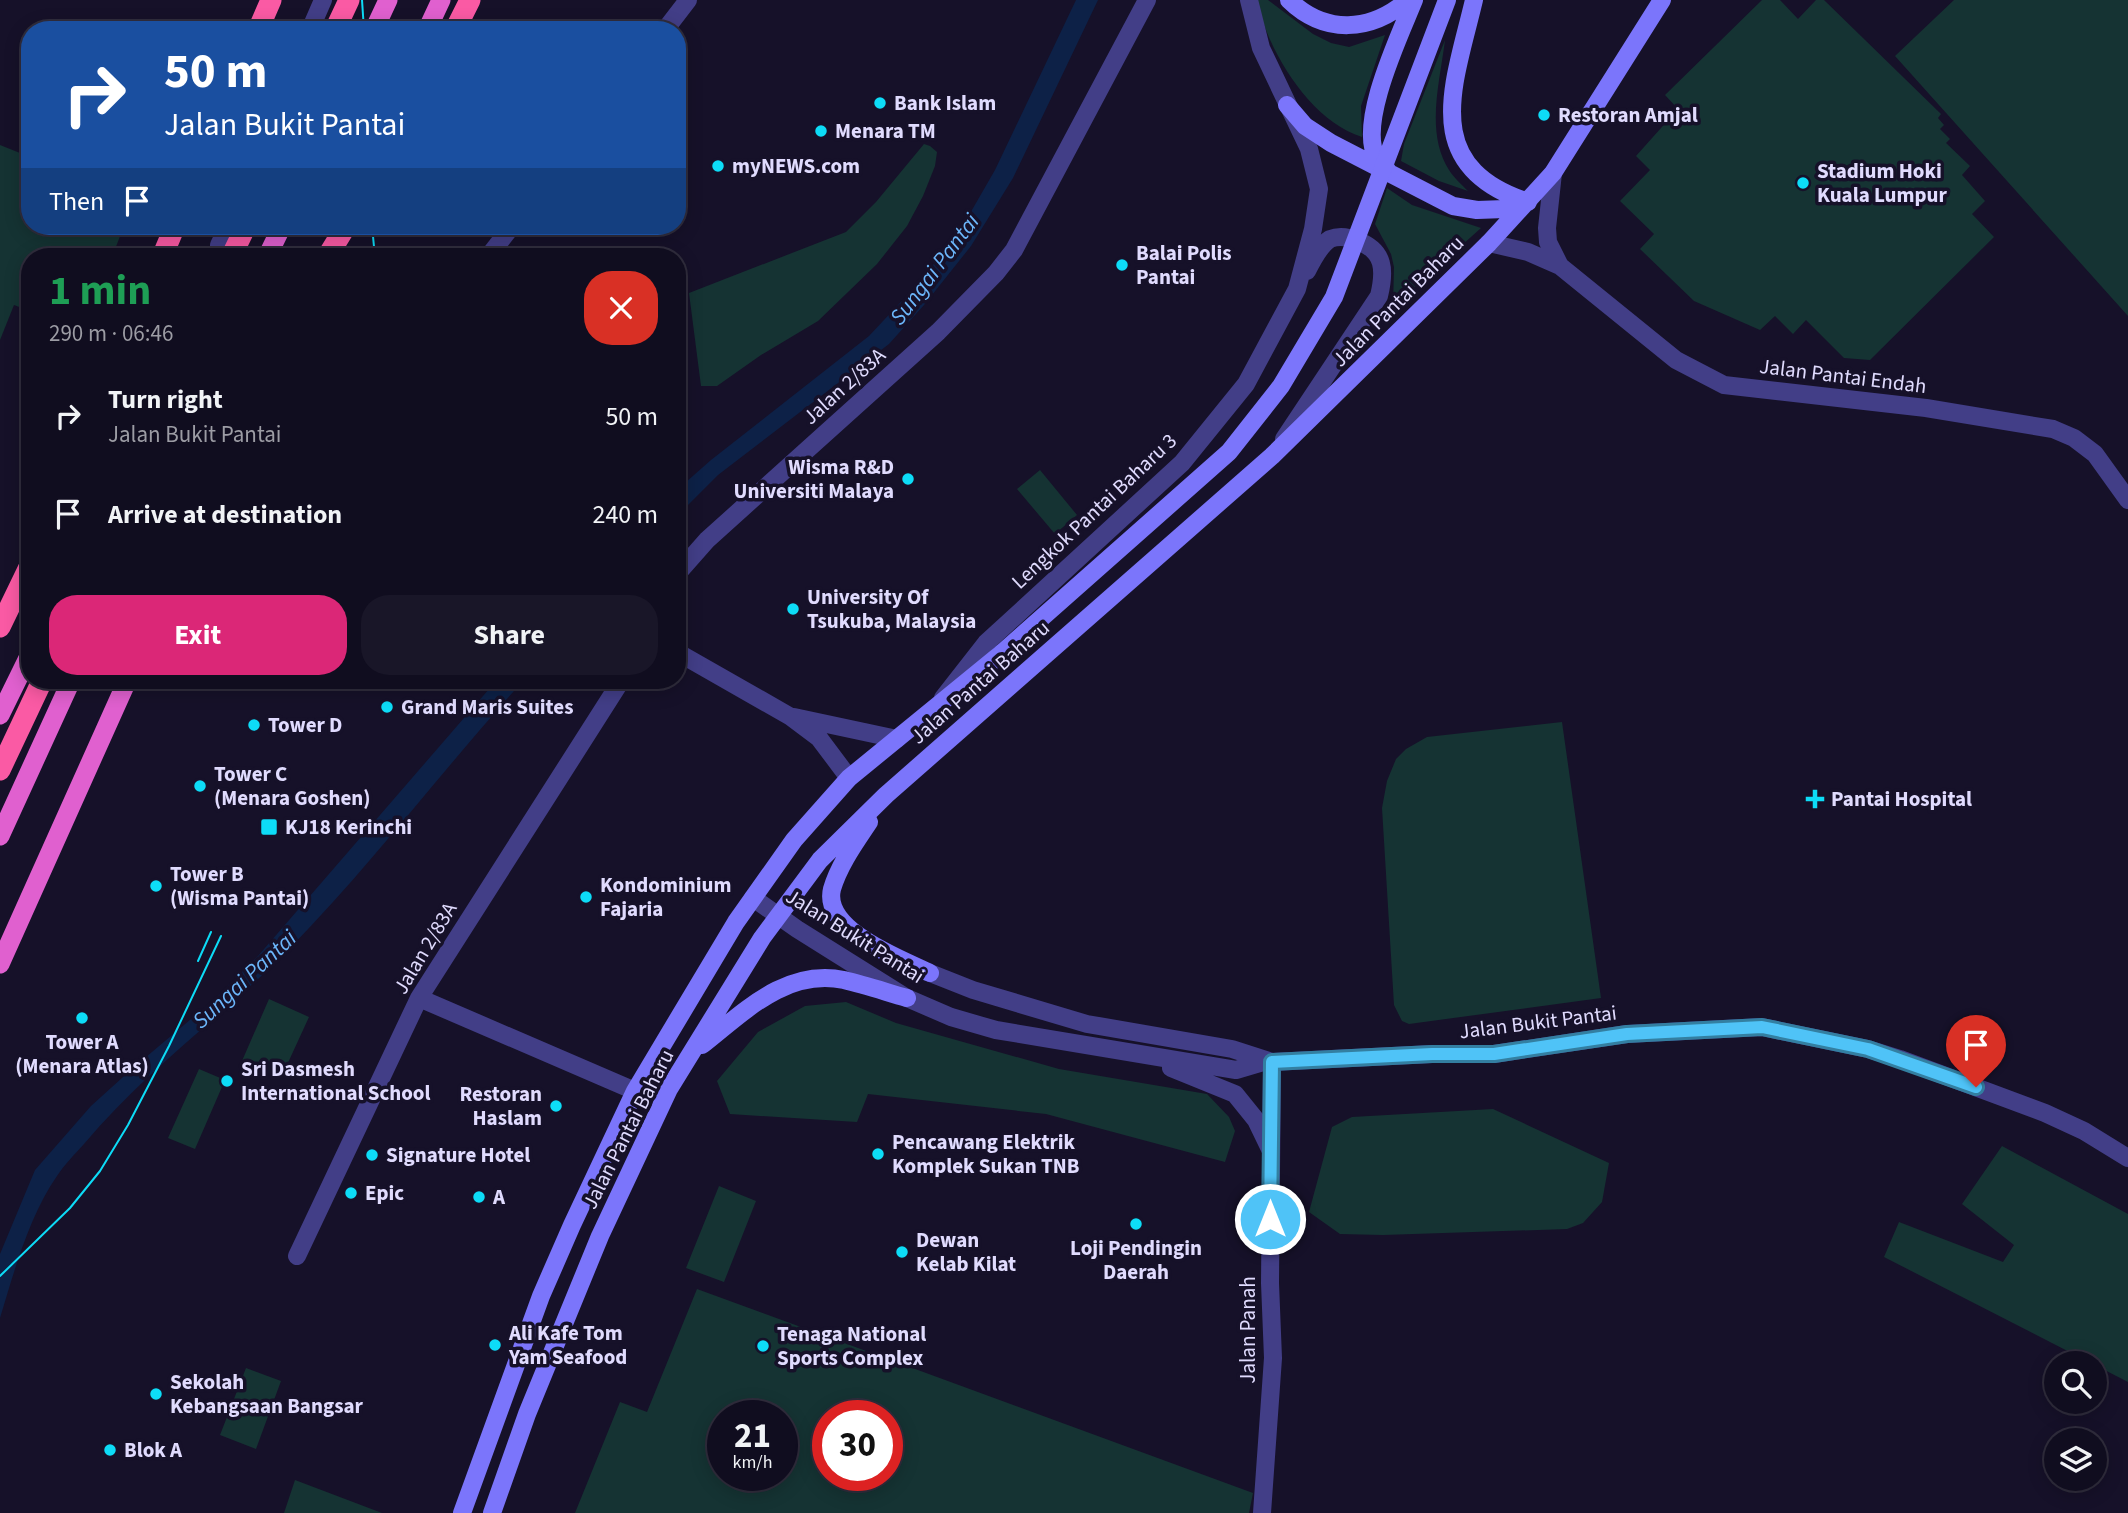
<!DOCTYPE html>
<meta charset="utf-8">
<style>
:root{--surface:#100d1f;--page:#191628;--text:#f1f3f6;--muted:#9c9ca4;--line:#302d3d;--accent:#db2777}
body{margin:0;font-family:"Source Sans 3",sans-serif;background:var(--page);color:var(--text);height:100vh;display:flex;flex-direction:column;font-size:26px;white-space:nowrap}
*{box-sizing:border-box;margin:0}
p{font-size:23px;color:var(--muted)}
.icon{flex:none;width:38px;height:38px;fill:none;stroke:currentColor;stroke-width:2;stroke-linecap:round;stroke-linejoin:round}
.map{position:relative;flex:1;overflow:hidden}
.details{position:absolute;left:21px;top:248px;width:665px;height:441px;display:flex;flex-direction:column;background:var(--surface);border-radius:28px;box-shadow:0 4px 18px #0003,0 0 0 2px var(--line)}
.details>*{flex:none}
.top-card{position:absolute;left:21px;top:21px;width:665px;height:214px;border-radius:28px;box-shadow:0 4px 18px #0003,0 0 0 2px var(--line);background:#1a4fa0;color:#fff;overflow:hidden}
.tools{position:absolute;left:2044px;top:1351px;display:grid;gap:14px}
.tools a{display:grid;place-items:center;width:63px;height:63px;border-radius:50%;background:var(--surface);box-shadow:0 4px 18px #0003,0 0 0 2px var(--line);font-size:35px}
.speed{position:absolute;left:707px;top:1400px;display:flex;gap:14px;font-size:35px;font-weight:700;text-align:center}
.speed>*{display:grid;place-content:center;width:91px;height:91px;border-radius:50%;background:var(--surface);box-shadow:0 4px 18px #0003,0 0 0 2px var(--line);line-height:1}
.speed small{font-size:18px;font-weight:400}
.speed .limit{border:10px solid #d22;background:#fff;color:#111}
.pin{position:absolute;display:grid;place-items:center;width:60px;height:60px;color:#fff;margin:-72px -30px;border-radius:50% 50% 50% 0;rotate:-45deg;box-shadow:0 0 7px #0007}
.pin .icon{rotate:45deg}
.me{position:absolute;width:77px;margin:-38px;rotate:0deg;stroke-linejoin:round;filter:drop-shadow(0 0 5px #0008)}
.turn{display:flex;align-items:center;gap:24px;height:147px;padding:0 28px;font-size:32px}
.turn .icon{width:91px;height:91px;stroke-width:2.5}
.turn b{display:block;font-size:49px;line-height:60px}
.then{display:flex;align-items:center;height:66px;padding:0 28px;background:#0003;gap:14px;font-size:26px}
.round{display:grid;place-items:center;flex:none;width:74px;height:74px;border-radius:28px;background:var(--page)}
.headline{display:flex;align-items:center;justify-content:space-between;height:119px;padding:0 28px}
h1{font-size:42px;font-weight:700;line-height:52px;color:#1e9e55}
.action{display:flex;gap:14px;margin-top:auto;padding:14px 28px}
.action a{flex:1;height:80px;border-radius:28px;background:var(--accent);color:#fff;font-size:28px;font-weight:700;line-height:80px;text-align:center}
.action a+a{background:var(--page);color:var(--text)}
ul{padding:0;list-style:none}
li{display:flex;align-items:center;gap:21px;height:98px;padding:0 28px}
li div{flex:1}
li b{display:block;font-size:26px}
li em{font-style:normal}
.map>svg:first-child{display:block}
</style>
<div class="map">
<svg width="2128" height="1513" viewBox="0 0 2128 1513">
<rect width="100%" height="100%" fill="#161129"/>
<!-- green -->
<path fill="#153333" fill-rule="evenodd" d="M1257,0H1268L1313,34L1331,43L1349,47L1385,35L1361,106L1362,137C1310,121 1267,50 1257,0Z
M1762,0H1780L1798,19L1816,0H1824L1941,114L1938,118L1944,125L1940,129L1950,139L1946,143L1970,166L1962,175L1985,201L1972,214L1994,237L1870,360L1844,358L1806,320L1793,334L1775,316L1760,330L1694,301L1640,249L1654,234L1620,201L1650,170L1636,156L1678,109L1665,95Z
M1954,0H2128V316L1895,56Z
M1445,40C1440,82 1425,132 1449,170C1454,178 1462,185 1468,191L1439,181L1401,161L1404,144Z
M924,144L930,146L937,152L935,166L923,196L907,226L877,264L818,321L761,355L717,386H701L689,293L846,232L876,202Z
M0,145L30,157V226H124L112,257H30V311L14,305L0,340Z
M1387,188L1412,205L1481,228L1393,307L1394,267L1391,254L1375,224Z
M1040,470L1077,515L1055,534L1017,489Z
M1562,722L1601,998L1409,1024L1402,1021L1394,1005L1382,808L1387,781L1396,759L1406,749L1427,737Z
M269,999L309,1017L281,1078L242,1061Z
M846,1002L896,1023L1059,1069L1207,1094L1229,1117L1235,1131L1225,1162L1046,1114L868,1094L857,1122L730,1114L717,1081L758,1032L805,1006Z
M199,1069L225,1080L195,1149L168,1138Z
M1493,1109L1609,1163L1602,1202L1583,1223L1567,1229L1383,1235L1340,1234L1309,1212L1332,1127L1352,1117Z
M2002,1146L2128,1214V1382L1884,1257L1899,1222L2003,1262L2014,1245L1962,1204Z
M719,1186L756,1201L724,1282L686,1268Z
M697,1289L1253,1493L1249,1513H575L620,1402L647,1412ZM723,1416H782V1475H723ZM828,1416H887V1475H828Z
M246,1368L281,1381L256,1449L220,1435Z
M295,1480L382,1513H284Z"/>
<!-- water -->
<path fill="#0d2147" d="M1076,0H1098L1013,178L971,246L924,305L889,344L718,475L677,516V490L711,460L869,336L913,289L957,236L995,170Z
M496,681H523C444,768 373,863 290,948C223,1016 147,1069 84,1144C75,1154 64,1165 57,1176C29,1216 14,1272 0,1318V1254L35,1170L91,1106L133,1068L216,998L258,956Z"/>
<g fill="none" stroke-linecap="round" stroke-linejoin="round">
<!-- minor -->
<path stroke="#423e87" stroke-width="18" d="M665,30L688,0
M1553,173L1547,228L1548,242L1560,266
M1489,243L1528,252L1560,266L1676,360L1724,385L1926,408L2053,429L2074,438L2095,454L2128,500
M488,257L512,226
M1284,439L1379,296C1385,271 1385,251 1358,241C1349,237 1340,235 1330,239C1320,245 1312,261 1307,271
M677,574L707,540L938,332L996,273L1014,250L1147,0
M677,652L791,717L819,738L849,778
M943,698L986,643L1182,463L1246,384L1297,289L1313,229L1319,189L1309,149L1261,48L1249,0
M794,717L897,739
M419,998L635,1091
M297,1256L419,998L621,681
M1262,1513L1273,1358L1270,1283L1272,1062"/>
<!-- tertiary -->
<path stroke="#423e87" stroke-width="18" d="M310,30L323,0
M219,257V245L228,226
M753,898L797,929L907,998L951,1017L996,1030L1236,1070L1263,1062
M930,973L973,990L1087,1024L1232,1049L1272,1062L1432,1054H1494L1627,1034L1762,1027L1868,1049L1900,1059L2045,1113L2084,1131L2128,1158
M1171,1068L1235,1094L1256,1120L1270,1149"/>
<!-- secondary -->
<path stroke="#7b75fb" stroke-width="18" d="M1289,0C1325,35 1371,32 1408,0
M1474,0C1454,85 1418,166 1528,202
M1287,105L1305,126L1331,143L1453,206L1477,210L1505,209L1524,203
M1388,171C1384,167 1379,163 1377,158C1357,124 1400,35 1414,0
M869,822C855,843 839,865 832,889C822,930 901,959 930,973
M702,1045C744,1012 786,968 844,980C865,985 886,992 907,998
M462,1513L541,1296L572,1225L635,1091L736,922L794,840L849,778L1002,653
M492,1513L527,1414L600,1236L669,1089L762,938L820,860L886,795L1272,456L1489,243L1553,173L1662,0"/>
<!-- trunk -->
<path stroke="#e060cf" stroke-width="19" d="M374,30L388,0
M427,30L441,0
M267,257L282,226
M0,715L30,654
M0,836L71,681
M0,964L127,681"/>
<!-- motorway -->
<path stroke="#fa5aa4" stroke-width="21" d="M258,30L271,0
M335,30L349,0
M455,30L470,0
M162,257L175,226
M231,257L246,226
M327,257L346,226
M0,627L30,565
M0,770L42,681"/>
<!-- tram -->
<path stroke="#0ddcf7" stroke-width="2" d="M362,0L364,30
M372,226L375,257
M198,961L211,932
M0,1276L70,1208L100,1171L128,1125L169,1046L221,936"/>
<!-- secondary-bridge -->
<path stroke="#7b75fb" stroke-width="18" d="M1002,653L1229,452L1281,386L1334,297L1447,0"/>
</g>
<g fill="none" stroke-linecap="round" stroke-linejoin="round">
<!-- route casing -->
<g stroke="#337fa1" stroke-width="18">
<path id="route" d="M1270,1219L1272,1062L1432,1054H1494L1627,1034L1762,1027L1868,1049L1976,1087"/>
</g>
<!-- route -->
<use href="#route" stroke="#4fc3f7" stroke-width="12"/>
</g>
<!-- markers -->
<g fill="#0ddcf7" stroke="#161129" stroke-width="2.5">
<circle cx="880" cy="103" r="7"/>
<circle cx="1544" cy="115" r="7"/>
<circle cx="821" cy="131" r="7"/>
<circle cx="718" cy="166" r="7"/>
<circle cx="1803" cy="183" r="7"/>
<circle cx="1122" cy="265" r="7"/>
<circle cx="908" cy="479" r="7"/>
<circle cx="793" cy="609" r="7"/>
<circle cx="387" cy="707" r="7"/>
<circle cx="254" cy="725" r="7"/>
<circle cx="200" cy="786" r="7"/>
<path d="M1811.5 788.5h7v7h7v7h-7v7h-7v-7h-7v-7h7z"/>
<rect x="260" y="818" width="18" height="18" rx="3.5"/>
<circle cx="156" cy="886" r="7"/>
<circle cx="586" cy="897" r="7"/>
<circle cx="82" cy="1018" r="7"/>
<circle cx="227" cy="1081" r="7"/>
<circle cx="556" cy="1106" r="7"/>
<circle cx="878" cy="1154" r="7"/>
<circle cx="372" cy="1155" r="7"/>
<circle cx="351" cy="1193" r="7"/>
<circle cx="479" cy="1197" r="7"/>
<circle cx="1136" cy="1224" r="7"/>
<circle cx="902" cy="1252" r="7"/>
<circle cx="495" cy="1345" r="7"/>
<circle cx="763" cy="1346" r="7"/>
<circle cx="156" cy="1394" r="7"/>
<circle cx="110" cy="1450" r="7"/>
</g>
<g text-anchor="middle" stroke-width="7" stroke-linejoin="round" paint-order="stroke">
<!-- poi labels -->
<g font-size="21" font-weight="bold" fill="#e0dbfe" stroke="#161129" text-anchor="start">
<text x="894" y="110">Bank Islam</text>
<text x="1558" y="122">Restoran Amjal</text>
<text x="835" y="138">Menara TM</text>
<text x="732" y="173">myNEWS.com</text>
<text x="1817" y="178">Stadium Hoki<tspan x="1817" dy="24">Kuala Lumpur</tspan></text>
<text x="1136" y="260">Balai Polis<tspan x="1136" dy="24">Pantai</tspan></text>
<text x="894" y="474" text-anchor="end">Wisma R&amp;D<tspan x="894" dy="24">Universiti Malaya</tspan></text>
<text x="807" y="604">University Of<tspan x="807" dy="24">Tsukuba, Malaysia</tspan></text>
<text x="401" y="714">Grand Maris Suites</text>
<text x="268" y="732">Tower D</text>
<text x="214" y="781">Tower C<tspan x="214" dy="24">(Menara Goshen)</tspan></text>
<text x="1831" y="806">Pantai Hospital</text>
<text x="285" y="834">KJ18 Kerinchi</text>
<text x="170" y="881">Tower B<tspan x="170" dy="24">(Wisma Pantai)</tspan></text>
<text x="600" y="892">Kondominium<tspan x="600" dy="24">Fajaria</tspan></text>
<text x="82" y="1049" text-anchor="middle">Tower A<tspan x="82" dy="24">(Menara Atlas)</tspan></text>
<text x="241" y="1076">Sri Dasmesh<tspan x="241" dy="24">International School</tspan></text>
<text x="542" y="1101" text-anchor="end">Restoran<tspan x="542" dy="24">Haslam</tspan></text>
<text x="892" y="1149">Pencawang Elektrik<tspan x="892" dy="24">Komplek Sukan TNB</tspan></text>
<text x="386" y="1162">Signature Hotel</text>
<text x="365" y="1200">Epic</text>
<text x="493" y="1204">A</text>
<text x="916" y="1247">Dewan<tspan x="916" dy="24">Kelab Kilat</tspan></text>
<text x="1136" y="1255" text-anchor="middle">Loji Pendingin<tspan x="1136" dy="24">Daerah</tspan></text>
<text x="509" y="1340">Ali Kafe Tom<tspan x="509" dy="24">Yam Seafood</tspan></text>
<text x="777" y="1341">Tenaga National<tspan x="777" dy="24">Sports Complex</tspan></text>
<text x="170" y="1389">Sekolah<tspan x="170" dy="24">Kebangsaan Bangsar</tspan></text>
<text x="124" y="1457">Blok A</text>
</g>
<!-- street labels -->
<g font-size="21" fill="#e0dbfe" stroke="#161129">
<text transform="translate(1398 301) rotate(-45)" y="7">Jalan Pantai Baharu</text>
<text transform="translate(1843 376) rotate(7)" y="7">Jalan Pantai Endah</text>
<text transform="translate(844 386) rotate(-42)" y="7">Jalan 2/83A</text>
<text transform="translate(1094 511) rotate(-43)" y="7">Lengkok Pantai Baharu 3</text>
<text transform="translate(980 682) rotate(-41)" y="7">Jalan Pantai Baharu</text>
<text transform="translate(855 936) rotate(32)" y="7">Jalan Bukit Pantai</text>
<text transform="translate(425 948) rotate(-59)" y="7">Jalan 2/83A</text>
<text transform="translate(1538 1022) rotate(-7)" y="7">Jalan Bukit Pantai</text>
<text transform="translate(628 1129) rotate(-63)" y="7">Jalan Pantai Baharu</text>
<text transform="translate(1248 1330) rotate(-90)" y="7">Jalan Panah</text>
</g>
<!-- water labels -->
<g font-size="23" font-style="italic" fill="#6cb6fa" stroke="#161129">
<text transform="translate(934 269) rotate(-53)" y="8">Sungai Pantai</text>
<text transform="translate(244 979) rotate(-43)" y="8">Sungai Pantai</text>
</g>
</g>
</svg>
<div class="tools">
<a><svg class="icon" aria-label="search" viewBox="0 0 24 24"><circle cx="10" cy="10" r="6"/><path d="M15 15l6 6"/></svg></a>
<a><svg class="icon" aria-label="layers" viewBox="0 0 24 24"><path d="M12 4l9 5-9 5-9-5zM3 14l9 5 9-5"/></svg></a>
</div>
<div class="speed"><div>21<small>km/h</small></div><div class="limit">30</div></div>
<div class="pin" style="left:1976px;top:1087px;background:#d93025"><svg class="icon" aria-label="arrive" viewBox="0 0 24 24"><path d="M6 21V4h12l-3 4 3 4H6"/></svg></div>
<svg class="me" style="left:1270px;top:1219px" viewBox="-20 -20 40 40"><circle r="17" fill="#4fc3f7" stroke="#fff" stroke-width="3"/><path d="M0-11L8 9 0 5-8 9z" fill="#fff"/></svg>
<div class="top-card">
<div class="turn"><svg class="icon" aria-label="right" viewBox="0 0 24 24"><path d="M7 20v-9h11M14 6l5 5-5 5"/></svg><div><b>50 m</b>Jalan Bukit Pantai</div></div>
<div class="then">Then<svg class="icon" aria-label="arrive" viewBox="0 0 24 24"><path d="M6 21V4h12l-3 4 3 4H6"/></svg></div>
</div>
<section class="details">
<div class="headline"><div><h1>1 min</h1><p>290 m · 06:46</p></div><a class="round" style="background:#d93025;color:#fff"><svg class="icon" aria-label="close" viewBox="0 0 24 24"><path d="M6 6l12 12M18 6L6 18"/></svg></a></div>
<ul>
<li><svg class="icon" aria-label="right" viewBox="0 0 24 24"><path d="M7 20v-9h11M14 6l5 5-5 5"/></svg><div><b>Turn right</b><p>Jalan Bukit Pantai</p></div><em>50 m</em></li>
<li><svg class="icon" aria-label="arrive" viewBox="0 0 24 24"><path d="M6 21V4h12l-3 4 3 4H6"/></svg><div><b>Arrive at destination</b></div><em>240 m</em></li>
</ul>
<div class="action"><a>Exit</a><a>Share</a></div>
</section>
</div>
